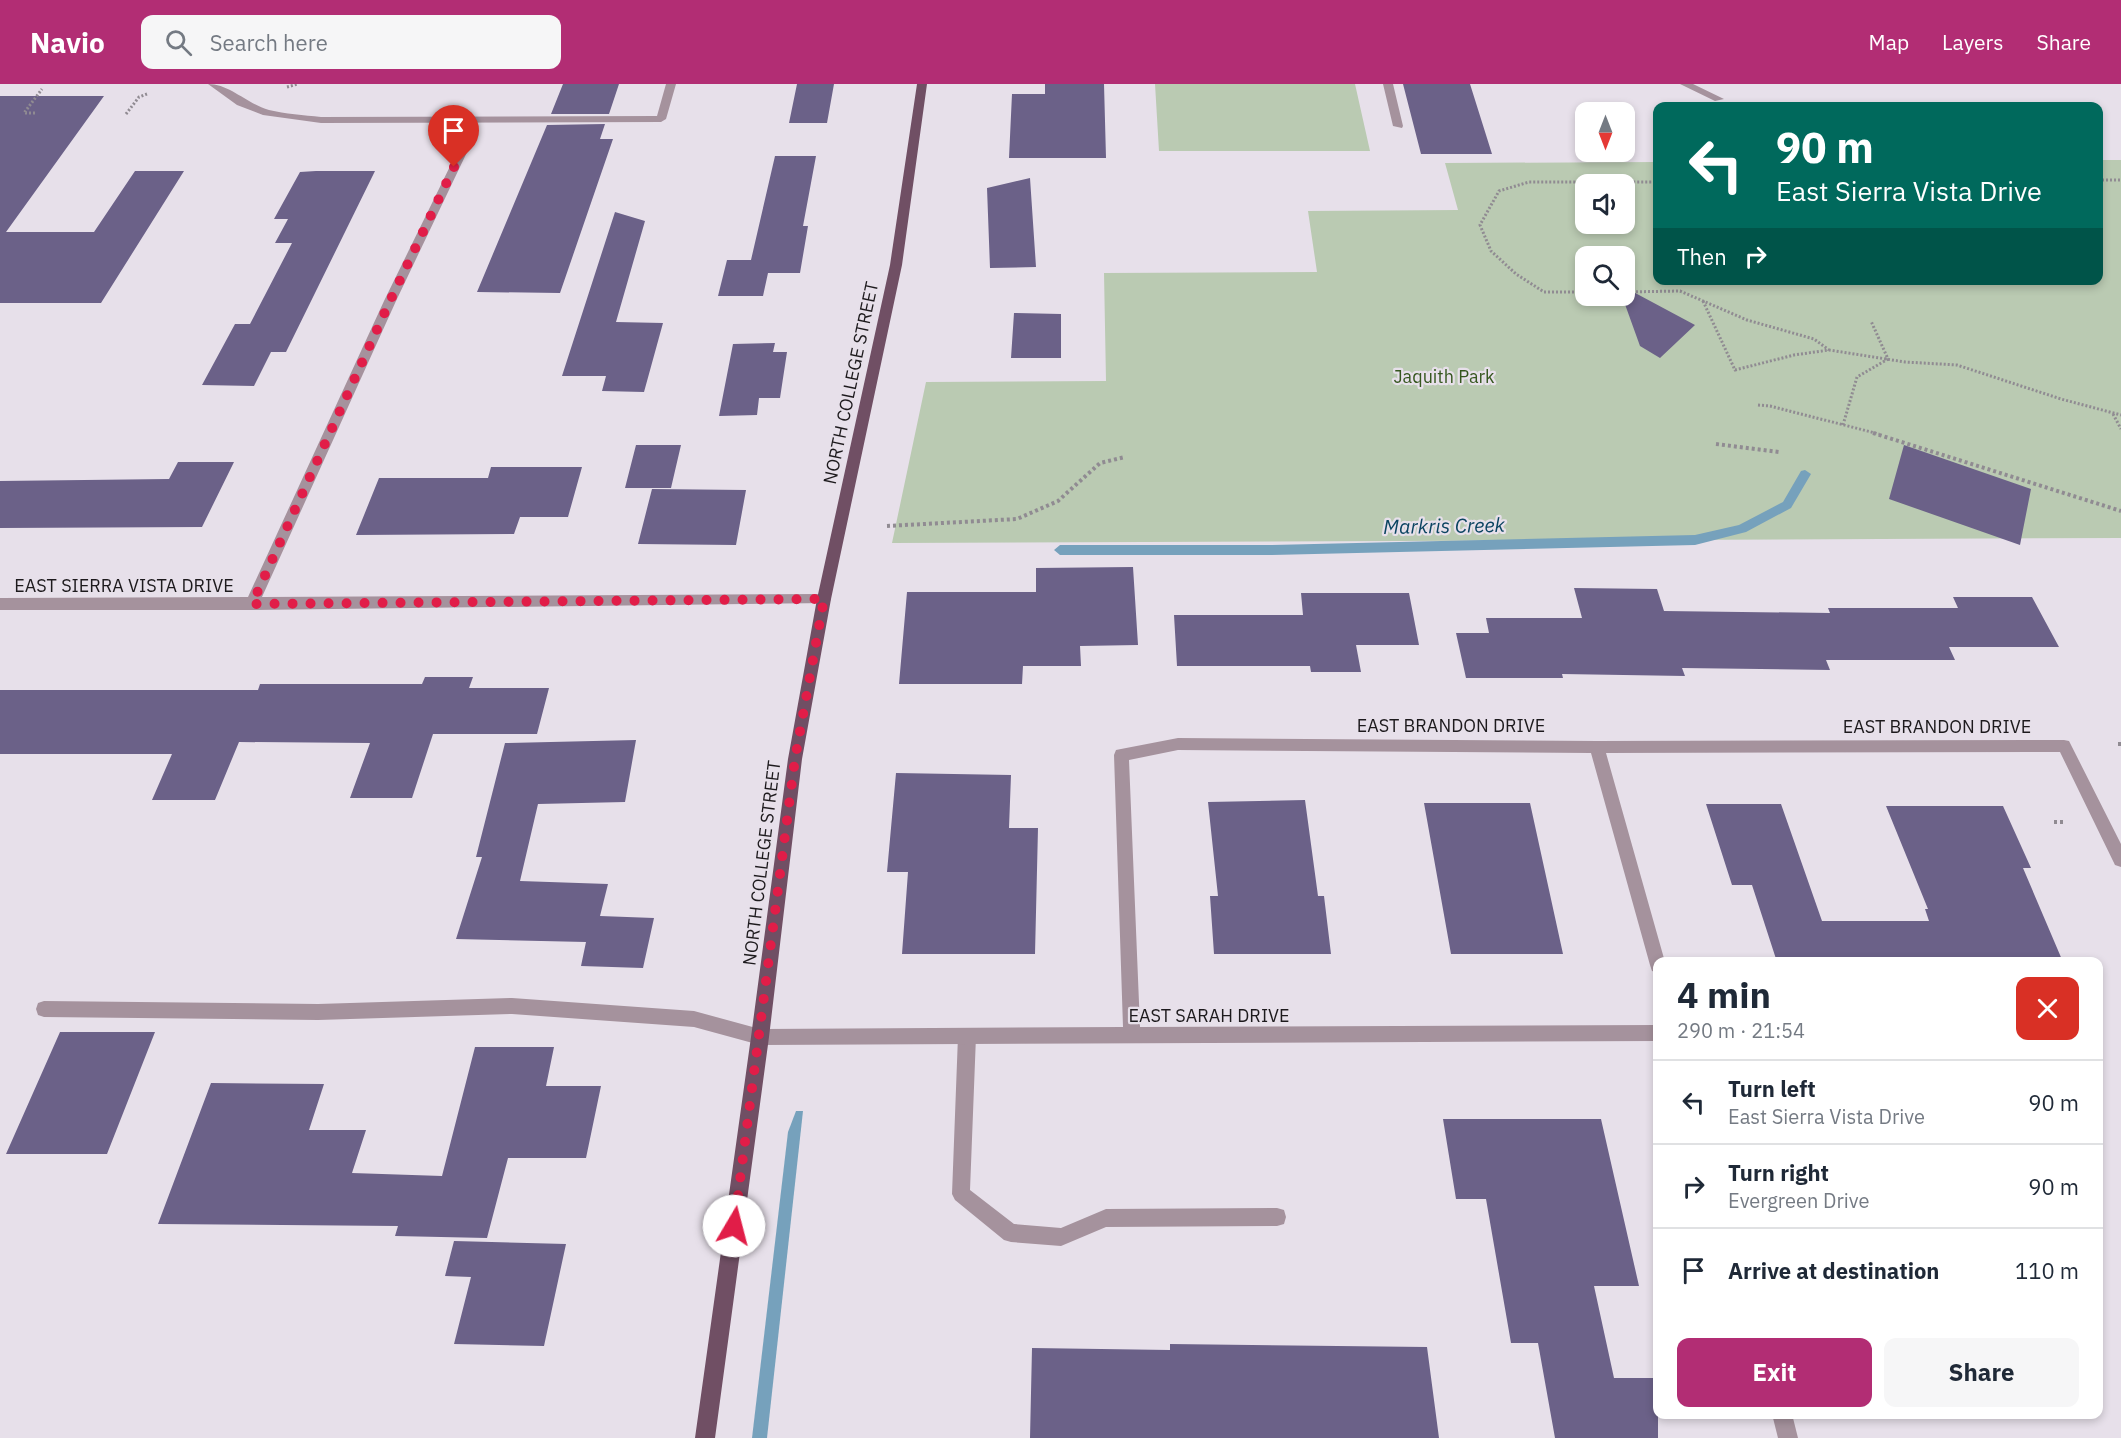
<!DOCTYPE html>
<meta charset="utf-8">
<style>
:root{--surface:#fff;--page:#f6f6f7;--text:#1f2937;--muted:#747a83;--line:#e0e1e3;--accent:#b22d74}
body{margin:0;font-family:"IBM Plex Sans",sans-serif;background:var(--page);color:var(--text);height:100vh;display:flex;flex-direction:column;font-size:22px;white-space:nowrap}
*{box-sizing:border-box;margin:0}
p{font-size:20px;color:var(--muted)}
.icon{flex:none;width:33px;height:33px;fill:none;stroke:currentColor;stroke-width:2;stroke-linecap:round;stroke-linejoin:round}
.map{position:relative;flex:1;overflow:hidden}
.sheet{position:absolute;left:1653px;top:873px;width:450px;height:462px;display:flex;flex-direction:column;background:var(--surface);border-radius:12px;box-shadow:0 3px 9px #0003}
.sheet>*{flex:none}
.guide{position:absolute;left:1653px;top:18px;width:450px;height:183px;border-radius:12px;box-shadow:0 3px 9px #0003;background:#00695c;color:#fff;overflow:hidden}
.needle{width:39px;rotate:180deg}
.tools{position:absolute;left:1575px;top:18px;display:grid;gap:12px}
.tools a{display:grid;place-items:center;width:60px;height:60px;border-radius:12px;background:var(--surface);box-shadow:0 3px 9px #0003;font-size:30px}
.pin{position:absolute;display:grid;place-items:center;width:51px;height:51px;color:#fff;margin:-62px -26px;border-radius:50% 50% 50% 0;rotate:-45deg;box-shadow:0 0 6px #0007}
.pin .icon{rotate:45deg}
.me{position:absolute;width:66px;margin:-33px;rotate:8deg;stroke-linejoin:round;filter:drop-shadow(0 0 4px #0008)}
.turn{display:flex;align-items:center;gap:21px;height:126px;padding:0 24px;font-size:27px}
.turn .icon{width:78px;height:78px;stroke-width:2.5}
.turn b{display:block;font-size:42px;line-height:51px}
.then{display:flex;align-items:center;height:57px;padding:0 24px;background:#0003;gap:12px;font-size:22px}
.round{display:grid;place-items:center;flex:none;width:63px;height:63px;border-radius:12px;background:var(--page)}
.headline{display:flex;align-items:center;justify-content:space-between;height:102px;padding:0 24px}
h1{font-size:36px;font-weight:700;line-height:45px}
.button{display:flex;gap:12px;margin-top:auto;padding:12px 24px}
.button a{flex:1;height:69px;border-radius:12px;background:var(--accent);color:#fff;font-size:24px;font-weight:700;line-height:69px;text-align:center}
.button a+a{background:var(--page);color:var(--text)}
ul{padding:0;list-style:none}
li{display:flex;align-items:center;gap:18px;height:84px;padding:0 24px;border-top:2px solid var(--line)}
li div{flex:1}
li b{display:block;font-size:22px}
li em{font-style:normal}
header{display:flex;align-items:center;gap:36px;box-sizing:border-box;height:84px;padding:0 30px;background:var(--accent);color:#fff}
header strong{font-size:28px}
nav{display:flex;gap:33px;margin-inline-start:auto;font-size:21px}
.search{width:420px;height:54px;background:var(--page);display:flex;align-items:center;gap:15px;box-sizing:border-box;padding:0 21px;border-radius:12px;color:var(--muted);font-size:22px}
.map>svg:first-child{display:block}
</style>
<header>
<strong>Navio</strong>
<div class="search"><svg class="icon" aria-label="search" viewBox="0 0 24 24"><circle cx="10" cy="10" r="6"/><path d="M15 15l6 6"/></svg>Search here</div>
<nav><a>Map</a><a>Layers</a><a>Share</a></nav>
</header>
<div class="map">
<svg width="2121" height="1354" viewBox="0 0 2121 1354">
<rect width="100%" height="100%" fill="#e7e0ea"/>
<!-- green -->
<path fill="#bacab2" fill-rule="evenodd" d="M1155,0H1355L1370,67H1159Z
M2099,76H2121V454L892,459L926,298L1106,297L1104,189L1317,188L1308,127L1458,126L1445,79L1657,78L1658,196H2098ZM1586,100H1624V140H1586ZM1586,172H1624V212H1586Z"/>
<!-- water -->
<path fill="#76a1bc" d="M796,1027H803L767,1354H752L788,1048Z"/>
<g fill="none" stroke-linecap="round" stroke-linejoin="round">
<!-- stream -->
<path fill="#76a1bc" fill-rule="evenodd" d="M1805,386L1811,390L1791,424L1746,448L1695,461L1272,471H1060L1054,466L1060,461H1272L1695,451L1739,441L1783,418L1801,387Z"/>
</g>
<!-- building -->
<path fill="#6b6188" d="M563,0H619L609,30H551Z
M797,0H834L827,39H789Z
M1045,0H1104L1106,74H1009L1012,10H1045Z
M1403,0H1470L1492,70H1421Z
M0,12H104L6,148H94L135,87H184L101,219H0Z
M605,40L600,55H613L560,209L477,208L547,41Z
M775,72H816L803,142H808L800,189H768L763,212H718L727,176H751Z
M316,87H375L286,268H271L254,302L202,301L235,240H250L292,159H275L288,135H274L300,88Z
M1030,94L1036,183L990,184L987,104Z
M615,128L645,137L616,238L663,239L644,308L602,307L606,292H562Z
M1624,203L1695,241L1660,274L1640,262L1622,212H1624Z
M1014,229L1061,230V274H1011Z
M775,259L773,268H787L780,314H759L757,331L719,332L733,260Z
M636,361H681L671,404H625Z
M1904,361L2031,405L2020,461L1889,415Z
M178,378H234L202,443L0,444V397L169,395Z
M491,383H582L568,433H520L514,450L356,451L379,394H488Z
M652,405L746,406L736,461L638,460Z
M1133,483L1138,561L1080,562L1081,582H1023L1022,600H899L907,508H1036V484Z
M1574,504L1657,505L1664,527L1830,529L1828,524H1958L1953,513H2032L2059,563H1949L1955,576H1826L1830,586L1682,584L1685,592L1562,590L1563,594H1466L1456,549H1489L1486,534H1582Z
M1301,509H1409L1419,561H1356L1361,588H1311L1310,582H1177L1174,531H1303Z
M425,593H473L469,604H549L537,650H433L412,714H350L370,659L239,658L215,716H152L172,670H0V606H258L260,600H422Z
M636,656L625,718L538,720L520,797L608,800L600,832L654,834L643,884L581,882L586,858L456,855L482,773H476L505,659Z
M896,689L1011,691L1009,744H1038L1035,870H902L908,788H887Z
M1305,716L1318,812H1324L1331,870H1214L1210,812H1218L1208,718Z
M1424,719H1530L1563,870H1451Z
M1706,720H1781L1822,837H1929L1925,825H1928L1886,722H2003L2031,784H2023L2063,878H1777L1752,801H1732Z
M60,948H155L107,1070H6Z
M475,963H554L546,1002H601L586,1074H508L487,1154L395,1152L398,1142L158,1140L211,999L324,1000L309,1046H366L352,1089L442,1092Z
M1443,1035H1601L1639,1202H1594L1614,1294H1658V1354H1555L1538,1259H1511L1486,1115H1456Z
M454,1157L566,1160L544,1262L454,1260L471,1193L445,1192Z
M1170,1260L1427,1263L1439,1354H1030L1032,1264L1170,1266Z"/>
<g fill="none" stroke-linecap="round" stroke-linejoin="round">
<!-- path-far1 -->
<path stroke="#908b92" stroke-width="3" stroke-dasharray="2 2" stroke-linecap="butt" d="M287,3L298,0
M35,29H24L42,5
M126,30L139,13L147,10
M2098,96H2121
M1586,208H1544L1516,190L1491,167L1480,141L1499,107L1529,98H1658
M1624,208L1680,207L1747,236L1814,255L1829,266
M1703,217L1735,286L1794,271L1829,266L1905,278L1957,281L2061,315L2121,331
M1758,321L1770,322L1879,350
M2113,330L2121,345
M1843,341L1857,293L1888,275L1871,237"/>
<!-- path -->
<path stroke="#908b92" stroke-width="4" stroke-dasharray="3 3" stroke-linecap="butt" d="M1873,349L2121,427
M1716,360L1779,368
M887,442L1017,435L1058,417L1100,379L1125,373
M2118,660H2121
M2054,738H2066"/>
<!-- service -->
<path fill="#a5929d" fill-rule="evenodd" d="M208,0C230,0 247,20 269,26C285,30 304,31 321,33L657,32L666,0H676L666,35L661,38L321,39L263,31L237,21Z
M1383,0H1393L1403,42L1402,44L1393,42Z
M1680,0H1693L1724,15L1715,17Z
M512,914L694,927L760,945L766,947L769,953L766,959L760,961L694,943L512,930L318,936L44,933L38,931L36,925L38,919L44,917L318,920Z
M967,944L973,946L976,952L970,1106L1014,1140L1061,1144L1106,1125L1277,1124L1284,1126L1286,1133L1284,1140L1277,1142L1106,1143L1061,1162L1011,1158L1004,1156L955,1116L952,1110L958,952L961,946Z"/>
<!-- minor -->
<path fill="#a5929d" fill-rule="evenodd" d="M464,61L469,64L396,217L262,513L824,510L829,511L831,515L829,519L252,526H0V514L248,513L384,217L459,64Z
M1178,654L1597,657L2064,656L2069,657L2121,760V783L2115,781L2060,668L1606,669L1665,878H1658V889L1652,887L1650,881L1591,669L1178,666L1129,676L1140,943L1658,941V957L760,961L754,959L751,953L754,947L760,945L1123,943L1114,671L1116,666L1121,665Z
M1772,1330H1792L1798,1354H1778Z"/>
<!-- primary -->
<path fill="#704f64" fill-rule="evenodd" d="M917,0H927L902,181L831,515L802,675L769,953L715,1354H695L751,953L788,675L817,515L890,181Z"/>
</g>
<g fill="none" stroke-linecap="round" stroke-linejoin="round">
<!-- route -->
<path stroke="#e11d48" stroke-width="10" stroke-dasharray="0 18" d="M454,83L390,217L252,520L824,515L795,675L734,1142"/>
</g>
<g text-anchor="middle" stroke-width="4.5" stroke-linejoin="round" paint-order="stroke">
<!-- park labels -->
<g font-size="18" fill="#35561e" stroke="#e7e0ea">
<text x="1444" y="299">Jaquith Park</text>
</g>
<!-- street labels -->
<g font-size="18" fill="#1d1a1d" stroke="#e7e0ea">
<text transform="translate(851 299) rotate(-78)" y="6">NORTH COLLEGE STREET</text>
<text x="124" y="508">EAST SIERRA VISTA DRIVE</text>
<text x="1451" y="648">EAST BRANDON DRIVE</text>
<text x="1937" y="649">EAST BRANDON DRIVE</text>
<text transform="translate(762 779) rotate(-83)" y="6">NORTH COLLEGE STREET</text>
<text x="1209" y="938">EAST SARAH DRIVE</text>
</g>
<!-- water labels -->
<g font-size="20" font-style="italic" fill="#0b4461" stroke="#e7e0ea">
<text transform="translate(1444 442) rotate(-1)" y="7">Markris Creek</text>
</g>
</g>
</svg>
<div class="tools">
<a><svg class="needle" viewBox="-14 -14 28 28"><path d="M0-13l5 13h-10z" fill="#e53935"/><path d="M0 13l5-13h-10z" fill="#747a83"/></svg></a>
<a><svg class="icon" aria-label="sound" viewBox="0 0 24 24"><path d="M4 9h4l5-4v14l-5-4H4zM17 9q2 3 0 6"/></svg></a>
<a><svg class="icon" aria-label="search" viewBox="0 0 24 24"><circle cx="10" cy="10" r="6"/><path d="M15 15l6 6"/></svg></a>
</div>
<div class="pin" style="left:454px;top:83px;background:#d93025"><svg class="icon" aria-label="arrive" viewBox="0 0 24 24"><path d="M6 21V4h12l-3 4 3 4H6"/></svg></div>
<svg class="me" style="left:734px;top:1142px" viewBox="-20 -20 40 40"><circle r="19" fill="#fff"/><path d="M0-13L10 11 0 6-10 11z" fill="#e11d48"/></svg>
<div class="guide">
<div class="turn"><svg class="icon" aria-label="left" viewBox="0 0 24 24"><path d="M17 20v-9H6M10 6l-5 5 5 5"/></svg><div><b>90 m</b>East Sierra Vista Drive</div></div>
<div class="then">Then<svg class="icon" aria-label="right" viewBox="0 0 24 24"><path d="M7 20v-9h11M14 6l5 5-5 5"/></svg></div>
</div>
<section class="sheet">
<div class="headline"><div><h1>4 min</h1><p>290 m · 21:54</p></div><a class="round" style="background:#d93025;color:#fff"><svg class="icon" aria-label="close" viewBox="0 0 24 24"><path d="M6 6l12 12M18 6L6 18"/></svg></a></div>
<ul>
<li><svg class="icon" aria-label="left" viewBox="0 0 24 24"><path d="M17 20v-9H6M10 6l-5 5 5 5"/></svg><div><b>Turn left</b><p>East Sierra Vista Drive</p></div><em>90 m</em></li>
<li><svg class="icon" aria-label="right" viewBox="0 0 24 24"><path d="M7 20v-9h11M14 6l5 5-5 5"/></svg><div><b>Turn right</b><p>Evergreen Drive</p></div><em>90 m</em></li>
<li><svg class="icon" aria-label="arrive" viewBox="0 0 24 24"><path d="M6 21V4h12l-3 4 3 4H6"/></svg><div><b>Arrive at destination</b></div><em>110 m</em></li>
</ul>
<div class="button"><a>Exit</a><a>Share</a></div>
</section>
</div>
